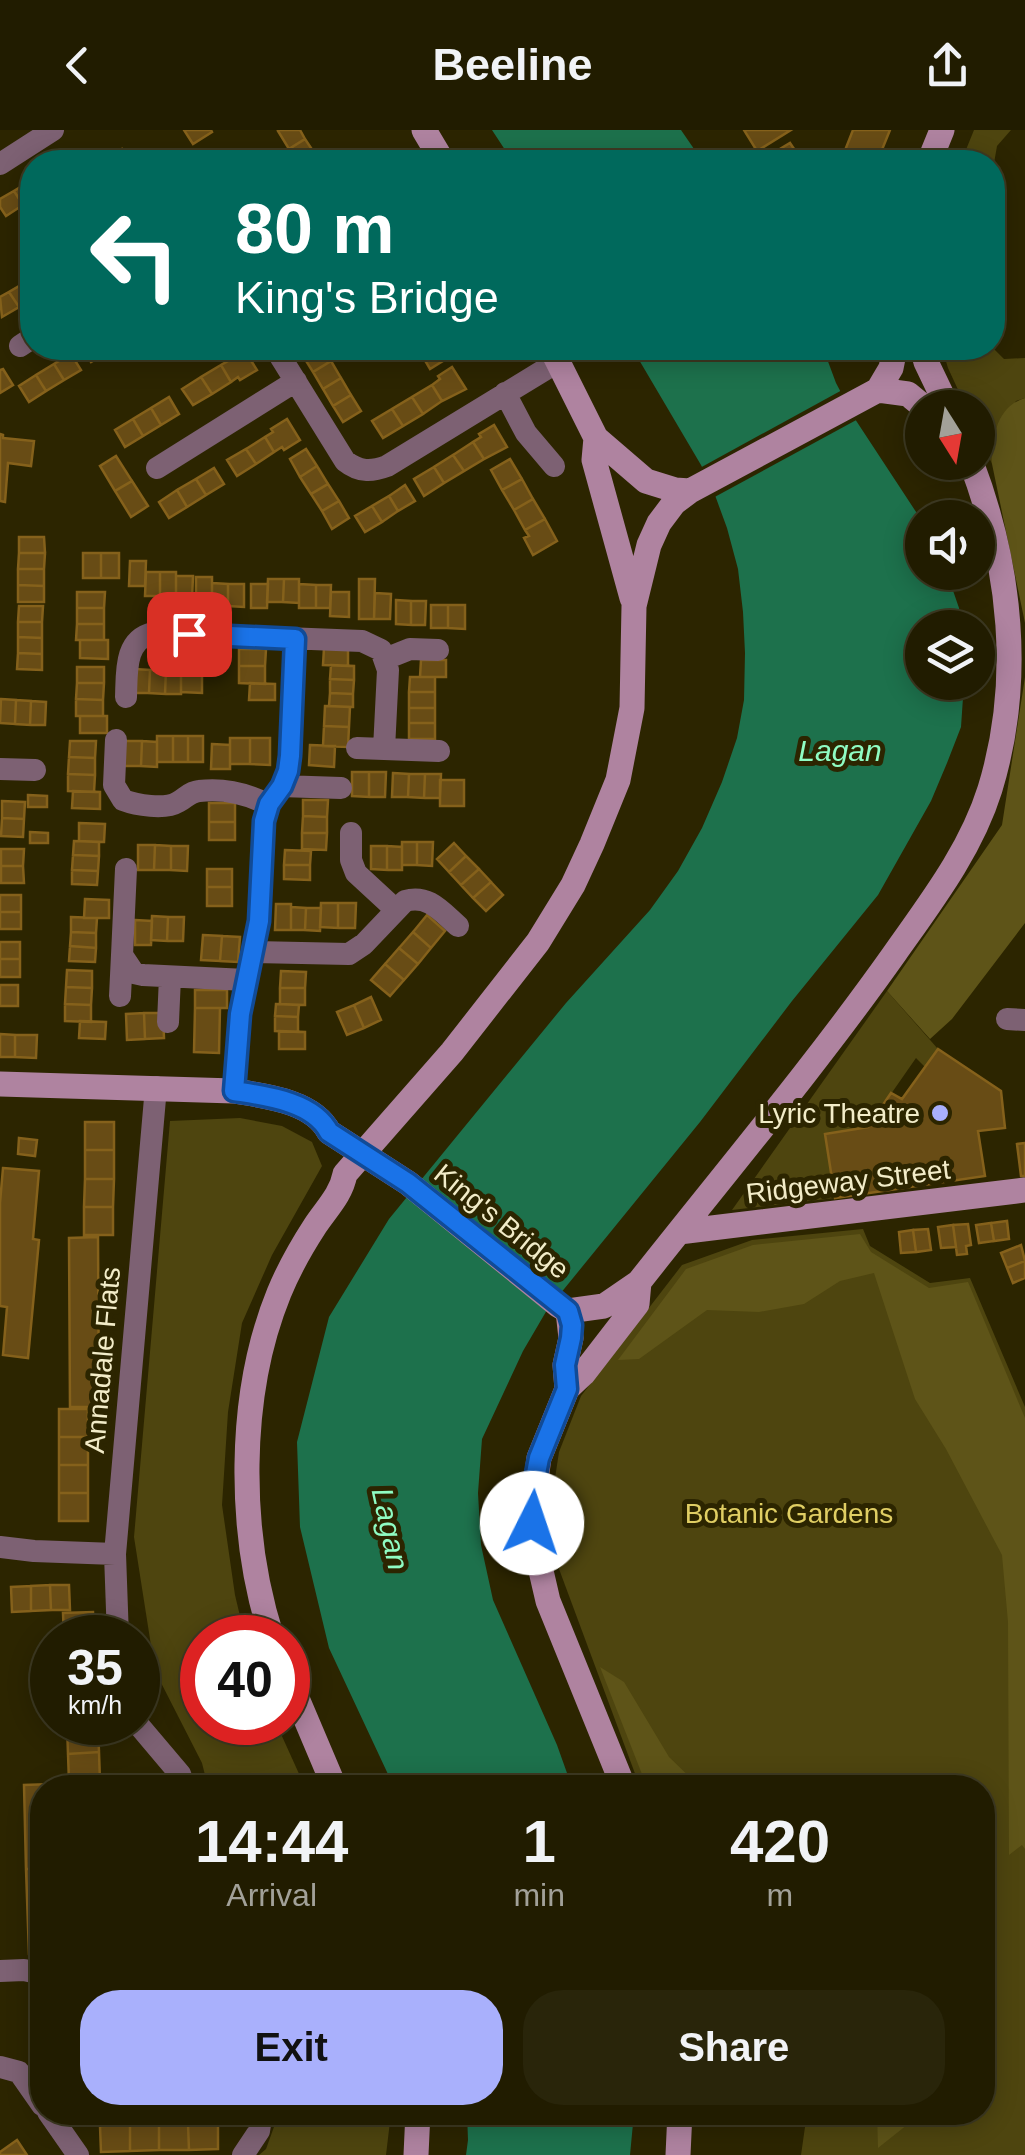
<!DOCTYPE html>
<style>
:root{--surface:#211c00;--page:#29250a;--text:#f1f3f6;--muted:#a2a199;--line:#3e3a22;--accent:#a9b0fc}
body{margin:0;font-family:Helvetica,sans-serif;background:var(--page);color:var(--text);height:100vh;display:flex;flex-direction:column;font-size:38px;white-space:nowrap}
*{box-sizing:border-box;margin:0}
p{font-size:32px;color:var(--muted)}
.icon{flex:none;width:55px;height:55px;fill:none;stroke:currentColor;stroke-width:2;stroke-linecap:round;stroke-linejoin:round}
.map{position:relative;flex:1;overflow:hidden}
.panel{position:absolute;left:30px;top:1645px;width:965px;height:350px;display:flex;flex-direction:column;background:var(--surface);border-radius:40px;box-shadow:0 5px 25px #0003,0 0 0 2px var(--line)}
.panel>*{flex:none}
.hud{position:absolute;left:20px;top:20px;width:985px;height:210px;border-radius:40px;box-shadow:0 5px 25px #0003,0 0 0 2px var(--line);background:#00695c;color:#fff;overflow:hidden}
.needle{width:65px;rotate:169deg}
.fabs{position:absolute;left:905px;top:260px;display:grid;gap:20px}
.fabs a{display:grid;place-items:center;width:90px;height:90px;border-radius:50%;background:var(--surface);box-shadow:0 5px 25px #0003,0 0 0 2px var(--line);font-size:50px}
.speed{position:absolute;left:30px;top:1485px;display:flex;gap:20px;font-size:50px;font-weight:700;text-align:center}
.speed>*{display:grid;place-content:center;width:130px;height:130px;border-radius:50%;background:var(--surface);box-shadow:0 5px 25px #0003,0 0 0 2px var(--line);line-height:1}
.speed small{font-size:25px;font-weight:400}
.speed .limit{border:15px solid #d22;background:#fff;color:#111}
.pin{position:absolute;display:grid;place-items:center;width:85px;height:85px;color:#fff;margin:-42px;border-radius:20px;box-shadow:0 5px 15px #0006}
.me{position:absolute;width:110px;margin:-55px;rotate:4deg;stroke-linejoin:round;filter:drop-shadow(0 0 8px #0008)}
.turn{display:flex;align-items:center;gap:35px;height:210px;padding:0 50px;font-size:45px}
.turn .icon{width:130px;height:130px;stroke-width:2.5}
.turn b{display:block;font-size:70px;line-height:85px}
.eta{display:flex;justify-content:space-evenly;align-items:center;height:170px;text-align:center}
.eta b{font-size:60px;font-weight:700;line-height:70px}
.button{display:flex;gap:20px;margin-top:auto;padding:20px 50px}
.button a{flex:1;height:115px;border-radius:40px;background:var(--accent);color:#111;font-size:40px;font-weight:700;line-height:115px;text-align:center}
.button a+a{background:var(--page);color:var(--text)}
header{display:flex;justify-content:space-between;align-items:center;height:130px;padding:0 50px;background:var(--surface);font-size:45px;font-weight:700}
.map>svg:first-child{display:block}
</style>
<header><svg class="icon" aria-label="back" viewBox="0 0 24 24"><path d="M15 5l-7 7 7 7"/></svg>Beeline<svg class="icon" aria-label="share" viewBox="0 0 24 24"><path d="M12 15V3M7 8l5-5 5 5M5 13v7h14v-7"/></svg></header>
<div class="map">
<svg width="1025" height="2025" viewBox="0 0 1025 2025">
<rect width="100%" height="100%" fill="#2c2500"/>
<!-- green -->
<path fill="#4e450f" d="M974,0H1011L997,16L993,39L992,32H961Z
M992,217L1004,229L1025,228V268L1016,271L992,313V334L978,301V278L966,277L948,238L942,218Z
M887,861L938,919L925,937L916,928L868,997L835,1068L732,1080Z
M240,988L282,996L312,1012L322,1036L272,1125L242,1193L228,1282L222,1375L235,1465L245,1507L202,1508V1592L276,1593L305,1657H208L202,1633L155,1541L134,1407L170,991Z
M863,1099L870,1116L930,1153L970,1148L1025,1277V2025H801L807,1983L982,1982V1658L640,1657L549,1412L552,1368L559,1322L581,1266L682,1135L752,1110Z
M279,1983H391L386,2025H259L266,2019Z"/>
<!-- forest -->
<path fill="#5e5418" d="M1025,268V493L992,334C992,308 996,277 1025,268Z
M1025,547V793L952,889L930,909L887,861L1002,695Z
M860,1104L871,1122L929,1158L968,1152L1025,1288V1719L1022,1715L1009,1725L1008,1492L1002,1425L946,1319L915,1269L874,1143L840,1151L804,1174L759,1182L707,1180L639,1229L618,1230L686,1139L753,1115Z
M600,1537L624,1552L669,1627L700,1657H647Z
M877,1982H922V1983L878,2018Z"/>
<!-- water -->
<path fill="#1d714c" d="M492,0H681L703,32H513Z
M632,218H823L836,253L855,289L922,391V442L947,443L959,478L962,497L922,498V552L964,553L961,597L947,633L931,671L878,765L792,871L700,992L547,1180L523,1221L482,1309L478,1363L481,1415L493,1470L557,1615L572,1657H394L329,1518L300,1397L297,1312L329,1187L389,1089L566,873L650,780L678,741L702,698L722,652L737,608L744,570L745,523L743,482L738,439L727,398L712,357L701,335Z
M467,1983H634L630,2025H466L468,2010Z"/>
<!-- pier -->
<path fill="#2c2500" d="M844,259L860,288L711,369L698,339Z"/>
<!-- building -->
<path fill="#684c15" stroke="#85611b" stroke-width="2.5" d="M184,0H211L212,2L193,14Z
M280,0H300L305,9L289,19L278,1Z
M744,0H791L757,21Z
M853,0H890L877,32H853L842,28Z
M305,9L317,27L307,32H297L289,19Z
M790,13L803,32H758Z
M122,19L131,32H100Z
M32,50V69L23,75L14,61Z
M14,61L23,75L6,86L0,77V69Z
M26,152L32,162V169L19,177L9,162Z
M9,162L19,177L2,187L0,167Z
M82,218H108L109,221L91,232Z
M243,218L257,240L240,250L238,247L231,252L221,235L228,231L226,228Z
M316,218H323L331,231L313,242L303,226Z
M426,218H439L446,229L430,239L420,222Z
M71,224L81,240L64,250L54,234Z
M331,231L341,248L323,259L313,242Z
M54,234L64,250L46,261L36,245Z
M221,235L231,252L212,264L201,247Z
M452,237L466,259L442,271L432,255L440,249L438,246Z
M3,239L13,255L0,263V240Z
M36,245L46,261L29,272L19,256Z
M201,247L212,264L193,275L182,259Z
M341,248L351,265L333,276L323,259Z
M432,255L442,271L423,284L412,267Z
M351,265L361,281L343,292L333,276Z
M169,267L179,284L161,295L151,278Z
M412,267L423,284L403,296L392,279Z
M151,278L161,295L143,306L133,289Z
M392,279L403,296L383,308L372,291Z
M133,289L143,306L125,317L115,300Z
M287,289L300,310L284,320L282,317L274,322L265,307L273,302L271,299Z
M494,295L507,317L484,329L473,312L481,307L479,304Z
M0,304L3,305V308L34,311L31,336L8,333L5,372L0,371Z
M265,307L274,322L256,334L246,319Z
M473,312L484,329L464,341L453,325Z
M246,319L256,334L237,346L227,330Z
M306,319L317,336L300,347L290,329Z
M453,325L464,341L444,353L434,337Z
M116,326L132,351L115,361L100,336Z
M510,329L522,349L502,360L491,340Z
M317,336L328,354L311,364L300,347Z
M434,337L444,353L424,366L414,349Z
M214,338L224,354L206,365L196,349Z
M196,349L206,365L187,377L177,360Z
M522,349L533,369L514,380L502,360Z
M132,351L148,376L131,387L115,361Z
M328,354L339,371L322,381L311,364Z
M405,355L415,371L398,381L389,366Z
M177,360L187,377L169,388L159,372Z
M389,366L398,381L382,392L372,376Z
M533,369L545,389L525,400L514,380Z
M339,371L349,388L332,399L322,381Z
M372,376L382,392L365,402L355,386Z
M545,389L557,411L533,425L524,408L529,406L525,400Z
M19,407H44L45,423H19Z
M19,423H45L44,439H18Z
M83,423H101V448H83Z
M101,423H119V448H101Z
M130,431H146L145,456H129Z
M18,439H44V456L18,455Z
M146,442H160V466H145Z
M160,442H176V467L160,466Z
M176,446H193L192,470H176Z
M196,447H212V471L196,470Z
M268,449H284L283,472H267Z
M284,449H299V473L283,472Z
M359,449H375L374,489H359Z
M212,453L228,454V476H212Z
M228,454H244V477L228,476Z
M251,454H268L267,478H251Z
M299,454L316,455V478H299Z
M18,455L44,456V472H18Z
M316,455H331L330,478H316Z
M77,462H105L104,478H77Z
M331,462H349V487L330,486Z
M375,463L391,464L390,489H374Z
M396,470L411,471V495L396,494Z
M411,471H426L425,495H411Z
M431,475H448V498H431Z
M448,475H465V499L448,498Z
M19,476H43L42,492H18Z
M77,478H104V494H77Z
M18,492H42V508L18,507Z
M77,494H104V510H76Z
M18,507L42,508V524L18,523Z
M80,510H108V529L80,528Z
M324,518L348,519V536L323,535Z
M239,519H266L265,536H239Z
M18,523L42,524V540L17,539Z
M421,530H446V547H420Z
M331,535L354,536V550L330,549Z
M239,536H265V554L239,553Z
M77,537H104V553H77Z
M181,537H202V563L181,562Z
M134,539L150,540L149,563H134Z
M150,540H166L165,564L149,563Z
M166,540H181V564H165Z
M410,547H435V562H409Z
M330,549L354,550L353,564L330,563Z
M77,553H104L103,570L76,569Z
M250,553L275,554V570H249Z
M409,562H435V578H409Z
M330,563L353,564V577L329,576Z
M1,569L16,570L15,594L0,593Z
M76,569L103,570V586H76Z
M16,570L31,571L30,595L15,594Z
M31,571L46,572L45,595H30Z
M325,576L350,577L349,597L324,596Z
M409,578H435V593H409Z
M80,586H107V603H80Z
M409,593H435V609H409Z
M324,596L349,597L348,617L323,616Z
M157,606H173V632H157Z
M173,606H188V632H173Z
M188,606H203V632H188Z
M230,608H250V634H230Z
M250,608H270V635L250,634Z
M70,611H96L95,628L69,627Z
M124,611H142L141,636H124Z
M142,611L157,612V637L141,636Z
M212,614L230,615V639H211Z
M310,615L335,616L334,637L309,635Z
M69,627L95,628V645L68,644Z
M352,642H369V667L352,666Z
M369,642H386L385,667H369Z
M393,643L409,644L408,667H392Z
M68,644L95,645L94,662L68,661Z
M409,644H425L424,668L408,667Z
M425,644H441L440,668H424Z
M440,650H464V676H440Z
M73,661L100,662V679L72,678Z
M28,665L47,666V677H28Z
M303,670H328L327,687L303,686Z
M2,671L25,672L24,689L2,688Z
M209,673H235V692H209Z
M303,686L327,687V703H302Z
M2,688L24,689L23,707L1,706Z
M209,692H235V710H209Z
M79,693L105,694L104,712L79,711Z
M30,702L48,703V713H30Z
M302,703H327L326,720L302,719Z
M74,711L99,712V726L73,725Z
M402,712H417V735H402Z
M417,712H433L432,736L417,735Z
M454,713L466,726L449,742L437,729Z
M138,715H155L154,740H138Z
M155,715L171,716V740H154Z
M171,716H188L187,741L171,740Z
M371,716H387V740L371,739Z
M387,716L402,717V740H387Z
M1,719H24L23,736H1Z
M285,720L311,721L310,735H284Z
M73,725L99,726L98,741L72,740Z
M466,726L479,739L461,755L449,742Z
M284,735H310V750L284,749Z
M1,736H23L24,753H1Z
M207,739H232V757H207Z
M479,739L491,752L473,768L461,755Z
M72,740L98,741L97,755L72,754Z
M491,752L503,765L486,781L473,768Z
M207,757H232V776H207Z
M0,765H21V782H0Z
M85,769L109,770V788H84Z
M321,773H338V798L320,797Z
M338,773H356L355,798H338Z
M276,774H291V800H275Z
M291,777L306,778L305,800H291Z
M306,778H321L320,801L305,800Z
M0,782H21V799H0Z
M427,785L445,801L431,818L413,802Z
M152,786L168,787L167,811L151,810Z
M71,787L97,788L96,803L71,802Z
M168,787H184L183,811H167Z
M135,790L152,791L151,815H135Z
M71,802L96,803V818L70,816Z
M413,802L431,818L418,834L399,818Z
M203,805L222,806L220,831L201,830Z
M222,806L240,807L238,832L220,831Z
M0,812H20V829H0Z
M70,816L96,818L95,832L69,831Z
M399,818L418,834L404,850L385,834Z
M0,829H20V847H0Z
M385,834L404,850L390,866L371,850Z
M67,840L92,841V858L66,857Z
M281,841L306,842L305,858H280Z
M0,855H18V876H0Z
M66,857L92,858L91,875L65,874Z
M280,858H305V875L280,874Z
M195,860H227V878H195Z
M371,867L381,890L364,898L354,875Z
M65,874L91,875V892L65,891Z
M276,874L299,875L298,887L275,886Z
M354,875L364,898L347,905L337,882Z
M195,878H220L219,923L194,922Z
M144,883L145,909L127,910L126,884Z
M144,883H163L164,908L145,909Z
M275,886L298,887V902L275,901Z
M80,891L106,892L105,909L79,908Z
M279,901L305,902V919H279Z
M0,904L15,905V927H0Z
M15,905H37L36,928L15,927Z
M938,919L1001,961L1005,998L978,1001L985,1046L835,1068L825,1004L868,997L891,963L902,969Z
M85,992H114V1020H85Z
M19,1008L37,1010L35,1026L18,1024Z
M1025,1013V1046H1021L1017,1014Z
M85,1020H114V1049H85Z
M3,1038L39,1041L33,1109L39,1110L28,1228L3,1225L7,1177L0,1176V1073Z
M85,1049H114L113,1077H84Z
M84,1077H113V1105H84Z
M1007,1091L1009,1109L994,1111L991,1093Z
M991,1093L994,1111L979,1113L976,1095Z
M968,1094L971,1115L966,1116L967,1124L957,1125L953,1095Z
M953,1095L956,1117L941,1118L938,1097Z
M928,1099L931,1120L916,1122L913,1100Z
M913,1100L916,1122L901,1123L899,1102Z
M98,1107L99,1277H70L69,1108Z
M1021,1115L1025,1131L1007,1138L1001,1123Z
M1025,1131V1148L1013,1153L1007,1138Z
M59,1279H88V1307H59Z
M59,1307H88V1335H59Z
M59,1335H88V1363H59Z
M59,1363H88V1391H59Z
M50,1455L51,1480L31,1481V1456Z
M50,1455H69L70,1480H51Z
M31,1456V1481L12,1482L11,1457Z
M93,1482L94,1508H64L63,1483Z
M98,1594L99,1622L68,1624L67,1595Z
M99,1622L100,1651L69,1652L68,1624Z
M164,1650V1658H133V1651Z
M53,1654V1658H42V1739H26L24,1655Z
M26,1739H42V1824H29Z
M78,1982H108V1995H79Z
M206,1982H235V1989H206Z
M218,1993V2019L189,2020L188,1994Z
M159,1994V2020L130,2021V1995Z
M159,1994H188L189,2020H159Z
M130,1995V2021L101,2022L100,1996Z
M17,2010L27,2025H0V2022Z"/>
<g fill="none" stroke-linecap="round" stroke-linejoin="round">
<!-- street -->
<path stroke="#7d6173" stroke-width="22" d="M0,34L53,0
M20,216L32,208
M275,218L345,331C359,342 371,342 387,336L559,231
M505,263L526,303L554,336
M157,338L296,251
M385,529L410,519L438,520
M126,567C127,542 124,510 153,503L362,511L381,520L388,540L384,619L439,621
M116,610L114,655L123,670C136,675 165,680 178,672C186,668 189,662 199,661C223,658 248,664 269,675
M357,618L384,619
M0,639L35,640
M281,656L341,658
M351,703V730L356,743L395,779
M126,739L122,825L134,843L143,845L246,850
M254,822L349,824L364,814L405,771C428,764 441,781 458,796
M120,866L122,825
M1007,889L1025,890
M168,892L170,847
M234,961L240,884L259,791L264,691L269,675L281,656L288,641L291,626L295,509
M0,1417L34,1421L115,1424
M118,1508L115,1424L156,957
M136,1592L180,1644L185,1658
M0,1841L24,1840L42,1844
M0,1937L19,1942L42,1975
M48,1982L78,2025
M243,2025L259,2001L262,1982"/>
<!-- secondary -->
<path stroke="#af83a0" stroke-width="25" d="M424,0L443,32
M929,32L942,0
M551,218L596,308L646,351L675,360L690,361
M922,218L926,232L948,278
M878,260L891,238L895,218
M596,308L594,330L632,468
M0,954L234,961C265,966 313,971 329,1002L408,1053L558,1175L568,1181
M679,1102L1025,1060
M568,1181L604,1176L639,1152C725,1043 815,936 895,823C931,772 971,720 990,659C1023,551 1011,437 971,332
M567,1259L565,1235L571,1208L568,1181
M272,1508C238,1403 237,1266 279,1163C288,1141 302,1116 315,1096C327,1078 341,1065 345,1044L452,922L538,812L573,755L592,714L618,650L632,578L634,476L649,415L659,393L674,373L690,361L878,260L908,264L925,278
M288,1547L335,1658
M624,1658L548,1471L535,1415L533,1370L539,1328L567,1259L583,1244L637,1174L639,1152
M416,2025L418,1982
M678,2025L680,1982"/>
</g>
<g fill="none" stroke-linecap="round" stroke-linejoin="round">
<!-- route casing -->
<g stroke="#114b97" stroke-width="25">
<path id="route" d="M189,504L295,509L290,626L288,641L282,656L269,674L264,691L259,791L240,884L234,961C265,966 313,971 329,1002L408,1053L568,1181L572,1195L571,1208L565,1235L567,1259L539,1328L534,1354L532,1393"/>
</g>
<!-- route -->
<use href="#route" stroke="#1a73e8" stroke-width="18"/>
</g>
<!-- markers -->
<circle fill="#a9b0fc" stroke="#2c2500" stroke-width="4" cx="940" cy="983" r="10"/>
<g text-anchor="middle" stroke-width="10" stroke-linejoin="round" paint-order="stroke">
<!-- poi labels -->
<g font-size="28" fill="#f2ecc8" stroke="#2c2500" text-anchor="end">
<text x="920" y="993">Lyric Theatre</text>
</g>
<!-- street labels -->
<g font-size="28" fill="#f2ecc8" stroke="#2c2500">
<text transform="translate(848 1051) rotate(-7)" y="10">Ridgeway Street</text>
<text transform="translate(502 1091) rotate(39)" y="10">King's Bridge</text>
<text transform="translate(102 1230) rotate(-85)" y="10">Annadale Flats</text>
</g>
<!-- park labels -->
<g font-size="28" fill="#e0ce63" stroke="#2c2500">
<text x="789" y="1393">Botanic Gardens</text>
</g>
<!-- water labels -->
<g font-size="30" font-style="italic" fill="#8ffcc3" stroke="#2c2500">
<text x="840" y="631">Lagan</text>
<text transform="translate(390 1399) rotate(78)" y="10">Lagan</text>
</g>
</g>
</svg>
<div class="fabs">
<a><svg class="needle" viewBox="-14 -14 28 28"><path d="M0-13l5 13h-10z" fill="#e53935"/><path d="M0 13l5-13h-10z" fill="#a2a199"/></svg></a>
<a><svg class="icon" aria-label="sound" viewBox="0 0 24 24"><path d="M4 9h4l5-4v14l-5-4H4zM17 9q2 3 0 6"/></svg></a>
<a><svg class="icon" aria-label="layers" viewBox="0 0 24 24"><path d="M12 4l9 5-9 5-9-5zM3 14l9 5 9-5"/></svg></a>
</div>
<div class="speed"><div>35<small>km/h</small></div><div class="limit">40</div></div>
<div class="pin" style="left:189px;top:504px;background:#d93025"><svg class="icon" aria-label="arrive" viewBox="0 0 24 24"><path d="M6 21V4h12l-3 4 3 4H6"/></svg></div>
<svg class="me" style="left:532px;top:1393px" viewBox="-20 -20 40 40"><circle r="19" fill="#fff"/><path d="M0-13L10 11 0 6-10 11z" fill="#1a73e8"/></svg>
<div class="hud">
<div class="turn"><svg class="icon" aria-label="left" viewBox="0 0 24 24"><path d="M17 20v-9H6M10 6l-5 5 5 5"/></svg><div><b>80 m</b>King's Bridge</div></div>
</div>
<section class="panel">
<div class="eta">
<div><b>14:44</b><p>Arrival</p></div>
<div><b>1</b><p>min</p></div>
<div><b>420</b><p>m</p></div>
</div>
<div class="button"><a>Exit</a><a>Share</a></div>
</section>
</div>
